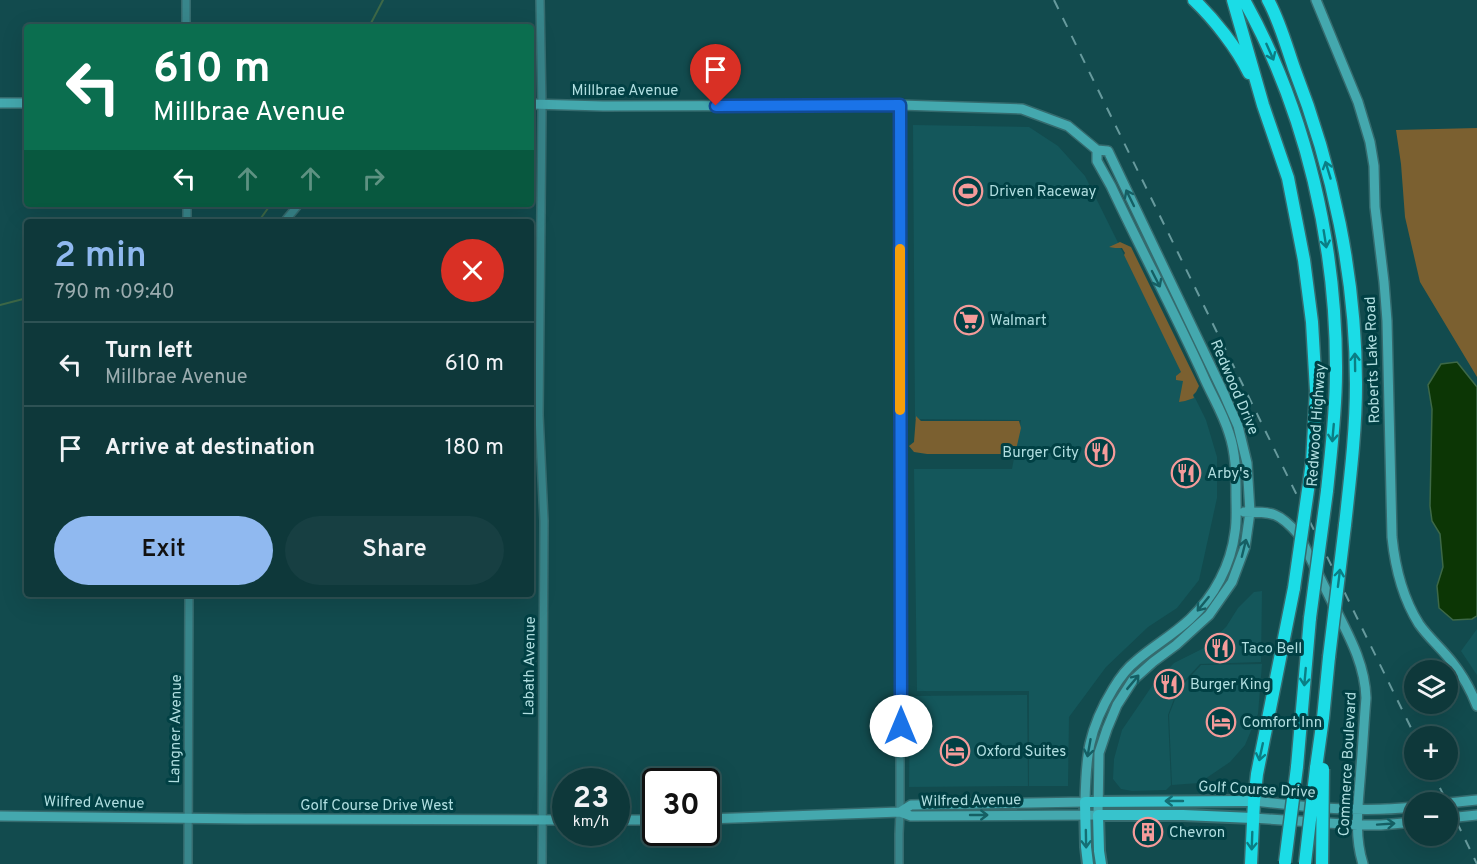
<!DOCTYPE html>
<meta charset="utf-8">
<style>
:root{--surface:#0e383a;--page:#173f42;--text:#f1f3f6;--muted:#9bacaf;--line:#2e5254;--accent:#90b9f0}
body{margin:0;font-family:Overpass,sans-serif;background:var(--page);color:var(--text);height:100vh;display:flex;flex-direction:column;font-size:22px;white-space:nowrap}
*{box-sizing:border-box;margin:0}
p{font-size:20px;color:var(--muted)}
.icon{flex:none;width:33px;height:33px;fill:none;stroke:currentColor;stroke-width:2;stroke-linecap:round;stroke-linejoin:round}
.map{position:relative;flex:1;overflow:hidden}
.details{position:absolute;left:24px;top:219px;width:510px;height:378px;display:flex;flex-direction:column;background:var(--surface);border-radius:6px;box-shadow:0 6px 24px #0002,0 0 0 2px var(--line)}
.details>*{flex:none}
.banner{position:absolute;left:24px;top:24px;width:510px;height:183px;border-radius:6px;box-shadow:0 6px 24px #0002,0 0 0 2px var(--line);background:#0b6e4f;color:#fff;overflow:hidden}
.fabs{position:absolute;left:1404px;top:660px;display:grid;gap:12px}
.fabs a{display:grid;place-items:center;width:54px;height:54px;border-radius:50%;background:var(--surface);box-shadow:0 6px 24px #0002,0 0 0 2px var(--line);font-size:30px}
.speed{position:absolute;left:552px;top:768px;display:flex;gap:12px;font-size:30px;font-weight:700;text-align:center}
.speed>*{display:grid;place-content:center;width:78px;height:78px;border-radius:50%;background:var(--surface);box-shadow:0 6px 24px #0002,0 0 0 2px var(--line);line-height:1}
.speed small{font-size:15px;font-weight:400}
.speed .limit{border:3px solid #111;border-radius:9px;background:#fff;color:#111}
.pin{position:absolute;display:grid;place-items:center;width:51px;height:51px;color:#fff;margin:-62px -26px;border-radius:50% 50% 50% 0;rotate:-45deg;box-shadow:0 0 6px #0007}
.pin .icon{rotate:45deg}
.me{position:absolute;width:66px;margin:-33px;rotate:0deg;stroke-linejoin:round;filter:drop-shadow(0 0 4px #0008)}
.turn{display:flex;align-items:center;gap:21px;height:126px;padding:0 30px;font-size:27px}
.turn .icon{width:78px;height:78px;stroke-width:2.5}
.turn b{display:block;font-size:42px;line-height:51px}
.lanes{display:flex;align-items:center;height:57px;padding:0 30px;background:#0003;justify-content:center;gap:30px;direction:ltr}
.lanes .off{opacity:.35}
.round{display:grid;place-items:center;flex:none;width:63px;height:63px;border-radius:32px;background:var(--page)}
.summary{display:flex;align-items:center;justify-content:space-between;height:102px;padding:0 30px}
h1{font-size:36px;font-weight:600;line-height:45px;color:var(--accent)}
.action{display:flex;gap:12px;margin-top:auto;padding:12px 30px}
.action a{flex:1;height:69px;border-radius:36px;background:var(--accent);color:#111;font-size:24px;font-weight:600;line-height:69px;text-align:center}
.action a+a{background:var(--page);color:var(--text)}
ul{padding:0;list-style:none}
li{display:flex;align-items:center;gap:18px;height:84px;padding:0 30px;border-top:2px solid var(--line)}
li div{flex:1}
li b{display:block;font-size:22px}
li em{font-style:normal}
.map>svg:first-child{display:block}
</style>
<div class="map">
<svg width="1477" height="864" viewBox="0 0 1477 864">
<rect width="100%" height="100%" fill="#124b4e"/>
<!-- built -->
<path fill="#14575b" d="M913,125L1029,127L1058,146L1085,176L1206,420L1217,457V498L1199,580L1177,608L1148,627L1106,667L1069,717L1068,786H1029V691H917L914,469H1012L1021,420L915,419Z
M1262,591L1261,662L1200,664L1178,688L1168,715L1171,785L1166,790L1132,791L1121,789L1113,779L1114,759L1122,730L1152,686L1174,663L1204,648L1226,627L1238,608L1254,592Z
M1477,629V675L1461,651Z
M1262,664L1258,714L1245,745L1230,762L1199,783L1172,785L1169,715L1179,689L1201,665Z
M1027,695L1028,786L909,787L910,696Z"/>
<!-- green -->
<path fill="#7b6030" d="M1477,128V377L1420,282L1405,217L1401,164L1396,130Z
M1120,242L1131,247L1199,386L1196,392L1193,395L1194,398L1185,401L1179,402L1183,381L1176,380V376L1181,372L1124,255L1125,253L1122,248H1115L1109,247Z
M916,416L921,421H1019L1021,428L1015,454H927L914,452L909,446L914,442Z"/>
<!-- water -->
<path fill="#0c3605" stroke="#3d6847" stroke-width="1.5" d="M1457,362L1477,387V616L1472,619L1453,620L1439,608L1437,586L1443,567L1440,534L1432,521L1430,506L1432,409L1428,385L1441,364Z"/>
<g fill="none" stroke-linecap="round" stroke-linejoin="round">
<!-- stream -->
<path stroke="#3d6847" stroke-width="2" d="M369,27L383,0
M256,222L261,218L271,204
M0,305L27,298"/>
<!-- street casing -->
<g stroke="#356b6e" stroke-width="10">
<path id="street" d="M186,0V27
M540,0L542,108L539,415L544,521L542,864
M187,204V217
M284,222L299,204
M188,864L189,594
M899,864V834L900,812V105"/>
</g>
<!-- secondary casing -->
<g stroke="#356b6e" stroke-width="12">
<path id="secondary" d="M1316,0L1358,102L1370,142L1374,166L1375,207L1384,282L1387,321L1392,537C1395,567 1402,597 1419,624C1428,637 1442,649 1452,662C1463,676 1471,690 1477,706
M0,103H27
M531,104L603,106L900,105L1022,109L1068,126L1097,150L1108,151L1224,394L1238,426L1247,463L1250,512L1245,547L1232,582L1209,615L1176,645L1153,662L1133,680L1117,705L1107,729L1099,753L1098,815L911,816L900,812L706,819
M1244,512C1273,512 1279,512 1299,535C1311,559 1322,582 1334,606C1349,636 1365,664 1366,698C1364,721 1363,744 1361,767C1359,799 1353,833 1363,864
M1254,801C1307,807 1361,813 1414,807
M1448,803L1477,800
M900,812L911,805L1085,802C1086,756 1088,730 1113,689C1119,679 1127,668 1136,661C1153,646 1173,635 1190,619C1214,597 1231,565 1235,532C1237,520 1236,508 1236,496C1236,475 1236,453 1229,433C1223,413 1211,394 1203,375C1174,311 1141,250 1111,186L1097,161V150
M0,816L246,819L566,820
M1253,818L1358,825H1381L1414,822
M1448,818L1477,815
M616,820H656"/>
</g>
<!-- primary casing -->
<g stroke="#356b6e" stroke-width="14">
<path id="primary" d="M1088,864L1086,847L1085,802L1254,801
M1101,864L1099,851L1098,815H1183L1253,818"/>
</g>
<!-- highway casing -->
<g stroke="#356b6e" stroke-width="15">
<path id="highway" d="M1194,0C1214,19 1237,48 1249,73
M1233,0L1263,105L1288,178L1304,260L1312,322L1316,391L1312,462
M1244,0C1306,111 1337,246 1336,373C1336,412 1331,452 1327,491
M1268,0C1280,22 1286,45 1294,68C1333,168 1356,277 1356,384C1356,431 1350,479 1345,525
M1297,767L1310,618
M1316,768L1323,718L1329,657
M1251,864L1254,801L1257,774L1294,588"/>
</g>
<!-- street -->
<use href="#street" stroke="#38868b" stroke-width="7"/>
<!-- secondary -->
<use href="#secondary" stroke="#44a8ae" stroke-width="9"/>
<!-- primary -->
<use href="#primary" stroke="#37c3cc" stroke-width="10"/>
<!-- highway -->
<use href="#highway" stroke="#1bdce6" stroke-width="12"/>
<!-- rail -->
<path stroke="#679a9d" stroke-width="2" stroke-dasharray="10 10" stroke-linecap="butt" d="M1054,0L1415,736
M1431,770L1447,802
M1448,804L1477,864"/>
<!-- highway-bridge casing -->
<g stroke="#356b6e" stroke-width="15" stroke-linecap="butt">
<path id="highway-bridge" d="M1294,588L1312,462
M1310,618L1327,491
M1329,657L1345,525
M1285,862L1297,767
M1305,863L1316,768
M1322,864L1323,769"/>
</g>
<!-- highway-bridge -->
<use href="#highway-bridge" stroke="#1bdce6" stroke-width="12"/>
</g>
<!-- one-way arrows -->
<defs><path id="oneway-shaft" d="M-6 0H5M1.5-3L5.5 0L1.5 3" fill="none" stroke-width="1.6" stroke-linecap="round" stroke-linejoin="round" transform="scale(1.5)"/></defs>
<g stroke="#0b7e85">
<use href="#oneway-shaft" transform="translate(1270 52) rotate(66)"/>
<use href="#oneway-shaft" transform="translate(1328 170) rotate(-107)"/>
<use href="#oneway-shaft" transform="translate(1325 239) rotate(81)"/>
<use href="#oneway-shaft" transform="translate(1355 362) rotate(-91)"/>
<use href="#oneway-shaft" transform="translate(1333 433) rotate(95)"/>
<use href="#oneway-shaft" transform="translate(1339 578) rotate(-83)"/>
<use href="#oneway-shaft" transform="translate(1305 677) rotate(95)"/>
<use href="#oneway-shaft" transform="translate(1261 752) rotate(102)"/>
<use href="#oneway-shaft" transform="translate(1252 841) rotate(92)"/>
</g>
<g stroke="#155f64">
<use href="#oneway-shaft" transform="translate(1130 198) rotate(-116)"/>
<use href="#oneway-shaft" transform="translate(1156 279) rotate(63)"/>
<use href="#oneway-shaft" transform="translate(1244 548) rotate(-76)"/>
<use href="#oneway-shaft" transform="translate(1203 604) rotate(129)"/>
<use href="#oneway-shaft" transform="translate(1133 682) rotate(-50)"/>
<use href="#oneway-shaft" transform="translate(1089 748) rotate(100)"/>
<use href="#oneway-shaft" transform="translate(979 815)"/>
<use href="#oneway-shaft" transform="translate(1386 824) rotate(-4)"/>
</g>
<g stroke="#146e74">
<use href="#oneway-shaft" transform="translate(1174 801) rotate(180)"/>
<use href="#oneway-shaft" transform="translate(1086 839) rotate(89)"/>
</g>
<g fill="none" stroke-linecap="round" stroke-linejoin="round">
<!-- route casing -->
<g stroke="#114b97" stroke-width="15">
<path id="route" d="M716,106L900,105L901,726"/>
</g>
<!-- route -->
<use href="#route" stroke="#1a73e8" stroke-width="10"/>
<!-- slow -->
<path stroke="#f59e0b" stroke-width="10" d="M900,249V410"/>
</g>
<!-- icons -->
<defs>
<g id="stadium-ring" transform="scale(1.5)"><circle r="9.5" fill="#014044" stroke="#f59b9a" stroke-width="1.5"/><path d="M0-5a6.5 5 0 1 0 0 10a6.5 5 0 1 0 0-10ZM-3.5-1.8h7v3.6h-7Z" fill="#f59b9a"/></g>
<g id="supermarket-ring" transform="scale(1.5)"><circle r="9.5" fill="#014044" stroke="#f59b9a" stroke-width="1.5"/><path d="M-6-5.5h2.5l.6 2H6L4.5 2H-2.5L-4.4-4H-6ZM-1.5 3.2a1.3 1.3 0 1 0 .1 0ZM3 3.2a1.3 1.3 0 1 0 .1 0Z" fill="#f59b9a"/></g>
<g id="restaurant-ring" transform="scale(1.5)"><circle r="9.5" fill="#014044" stroke="#f59b9a" stroke-width="1.5"/><path d="M-5-6h1v4h1v-4h1v4h1v-4h1v5L-1.5 .5V6h-2V.5L-5-1ZM5-6V6H3V1.5H1.5Q1.5-4 5-6Z" fill="#f59b9a"/></g>
<g id="hotel-ring" transform="scale(1.5)"><circle r="9.5" fill="#014044" stroke="#f59b9a" stroke-width="1.5"/><path d="M-6-4.5h1.5V1H6V5H4.5V3h-9V5H-6ZM-4 0a1.8 1.8 0 1 1 3.6 0ZM.5 0V-2.5h3Q6-2.5 6 0Z" fill="#f59b9a"/></g>
<g id="building-ring" transform="scale(1.5)"><circle r="9.5" fill="#014044" stroke="#f59b9a" stroke-width="1.5"/><path d="M-4-6H4V6H1V3H-1V6H-4ZM-2.5-4.3h1.7v1.8h-1.7ZM.8-4.3h1.7v1.8H.8ZM-2.5-1h1.7V.8h-1.7ZM.8-1h1.7V.8H.8Z" fill="#f59b9a"/></g>
</defs>
<g fill-rule="evenodd">
<use href="#stadium-ring" x="968" y="191"/>
<use href="#supermarket-ring" x="969" y="320"/>
<use href="#restaurant-ring" x="1100" y="452"/>
<use href="#restaurant-ring" x="1186" y="473"/>
<use href="#restaurant-ring" x="1220" y="648"/>
<use href="#restaurant-ring" x="1169" y="684"/>
<use href="#hotel-ring" x="1221" y="722"/>
<use href="#hotel-ring" x="955" y="751"/>
<use href="#building-ring" x="1148" y="832"/>
</g>
<g text-anchor="middle" stroke-width="6" stroke-linejoin="round" paint-order="stroke">
<!-- street labels -->
<g font-size="15" fill="#b0dee0" stroke="#014044">
<text x="625" y="95">Millbrae Avenue</text>
<text transform="translate(1372 360) rotate(-92)" y="5">Roberts Lake Road</text>
<text transform="translate(1235 387) rotate(67)" y="5">Redwood Drive</text>
<text transform="translate(1316 425) rotate(-86)" y="5">Redwood Highway</text>
<text transform="translate(529 666) rotate(-89)" y="5">Labath Avenue</text>
<text transform="translate(175 729) rotate(-89)" y="5">Langner Avenue</text>
<text transform="translate(1347 764) rotate(-87)" y="5">Commerce Boulevard</text>
<text transform="translate(1257 789) rotate(3)" y="5">Golf Course Drive</text>
<text transform="translate(971 800) rotate(-1)" y="5">Wilfred Avenue</text>
<text transform="translate(94 802) rotate(1)" y="5">Wilfred Avenue</text>
<text x="377" y="810">Golf Course Drive West</text>
</g>
<!-- poi labels -->
<g font-size="15" fill="#b0dee0" stroke="#014044" text-anchor="start">
<text x="989" y="196">Driven Raceway</text>
<text x="990" y="325">Walmart</text>
<text x="1079" y="457" text-anchor="end">Burger City</text>
<text x="1207" y="478">Arby's</text>
<text x="1241" y="653">Taco Bell</text>
<text x="1190" y="689">Burger King</text>
<text x="1242" y="727">Comfort Inn</text>
<text x="976" y="756">Oxford Suites</text>
<text x="1169" y="837">Chevron</text>
</g>
</g>
</svg>
<div class="fabs">
<a><svg class="icon" aria-label="layers" viewBox="0 0 24 24"><path d="M12 4l9 5-9 5-9-5zM3 14l9 5 9-5"/></svg></a>
<a>+</a>
<a>−</a>
</div>
<div class="speed"><div>23<small>km/h</small></div><div class="limit">30</div></div>
<div class="pin" style="left:716px;top:106px;background:#d93025"><svg class="icon" aria-label="arrive" viewBox="0 0 24 24"><path d="M6 21V4h12l-3 4 3 4H6"/></svg></div>
<svg class="me" style="left:901px;top:726px" viewBox="-20 -20 40 40"><circle r="19" fill="#fff"/><path d="M0-13L10 11 0 6-10 11z" fill="#1a73e8"/></svg>
<div class="banner">
<div class="turn"><svg class="icon" aria-label="left" viewBox="0 0 24 24"><path d="M17 20v-9H6M10 6l-5 5 5 5"/></svg><div><b>610 m</b>Millbrae Avenue</div></div>
<div class="lanes"><svg class="icon" aria-label="left" viewBox="0 0 24 24"><path d="M17 20v-9H6M10 6l-5 5 5 5"/></svg><svg class="icon off" aria-label="ahead" viewBox="0 0 24 24"><path d="M12 20V5M6 11l6-6 6 6"/></svg><svg class="icon off" aria-label="ahead" viewBox="0 0 24 24"><path d="M12 20V5M6 11l6-6 6 6"/></svg><svg class="icon off" aria-label="right" viewBox="0 0 24 24"><path d="M7 20v-9h11M14 6l5 5-5 5"/></svg></div>
</div>
<section class="details">
<div class="summary"><div><h1>2 min</h1><p>790 m · 09:40</p></div><a class="round" style="background:#d93025;color:#fff"><svg class="icon" aria-label="close" viewBox="0 0 24 24"><path d="M6 6l12 12M18 6L6 18"/></svg></a></div>
<ul>
<li><svg class="icon" aria-label="left" viewBox="0 0 24 24"><path d="M17 20v-9H6M10 6l-5 5 5 5"/></svg><div><b>Turn left</b><p>Millbrae Avenue</p></div><em>610 m</em></li>
<li><svg class="icon" aria-label="arrive" viewBox="0 0 24 24"><path d="M6 21V4h12l-3 4 3 4H6"/></svg><div><b>Arrive at destination</b></div><em>180 m</em></li>
</ul>
<div class="action"><a>Exit</a><a>Share</a></div>
</section>
</div>
